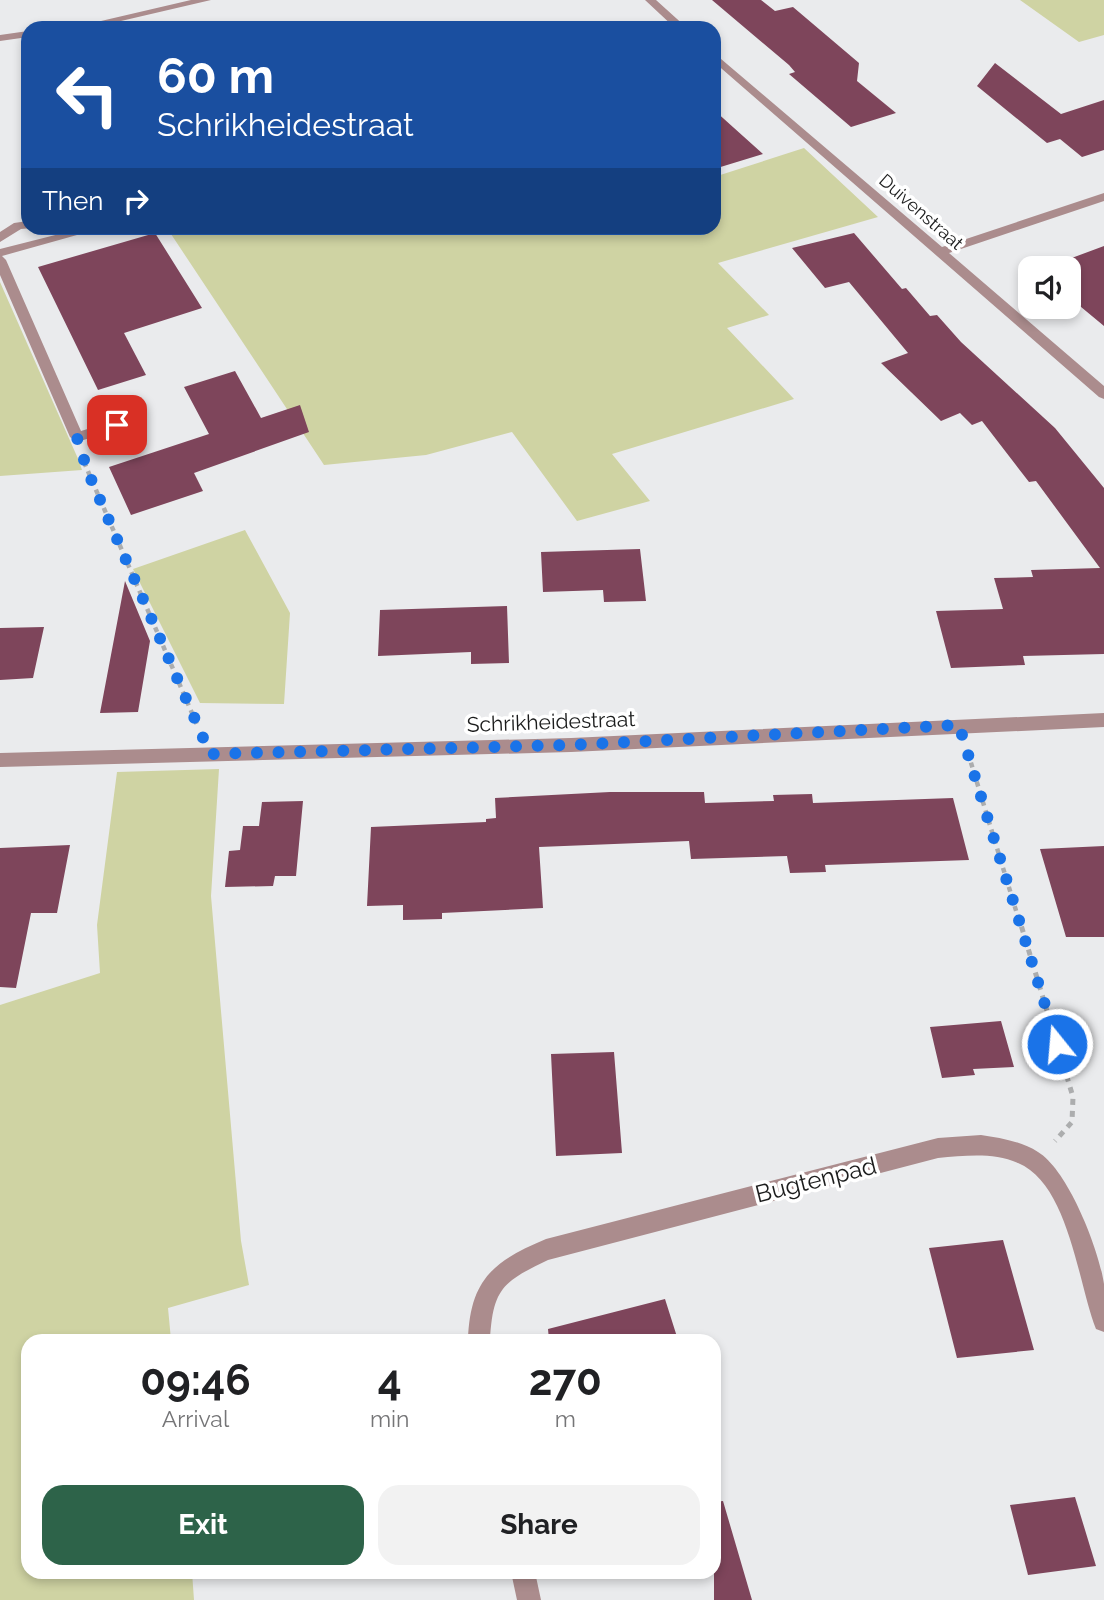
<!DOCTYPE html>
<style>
:root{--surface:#fff;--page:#f2f2f2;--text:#202124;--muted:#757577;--accent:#2d6349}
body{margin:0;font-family:Raleway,sans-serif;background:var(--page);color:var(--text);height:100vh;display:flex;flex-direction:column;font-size:26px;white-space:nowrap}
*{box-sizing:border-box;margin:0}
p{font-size:23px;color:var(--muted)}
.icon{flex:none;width:38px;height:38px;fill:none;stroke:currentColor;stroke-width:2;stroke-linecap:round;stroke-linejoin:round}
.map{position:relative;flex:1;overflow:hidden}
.drawer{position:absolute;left:21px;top:1334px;width:700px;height:245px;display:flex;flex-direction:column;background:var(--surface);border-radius:21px;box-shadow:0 4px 10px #0003}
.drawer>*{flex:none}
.top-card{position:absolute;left:21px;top:21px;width:700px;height:214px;border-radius:21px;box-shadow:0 4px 10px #0003;background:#1a4fa0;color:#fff;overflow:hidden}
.controls{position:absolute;left:1018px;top:256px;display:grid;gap:14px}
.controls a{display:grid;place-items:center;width:63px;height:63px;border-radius:14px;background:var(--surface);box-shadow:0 4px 10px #0003;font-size:35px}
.pin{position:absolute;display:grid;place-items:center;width:60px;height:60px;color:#fff;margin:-30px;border-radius:14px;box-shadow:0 4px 10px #0006}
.me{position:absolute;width:77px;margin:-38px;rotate:343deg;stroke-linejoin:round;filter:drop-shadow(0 0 5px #0008)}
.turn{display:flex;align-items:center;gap:24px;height:147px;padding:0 21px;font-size:32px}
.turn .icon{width:91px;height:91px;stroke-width:2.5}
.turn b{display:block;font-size:49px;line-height:60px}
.then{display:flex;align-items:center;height:66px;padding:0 21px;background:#0003;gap:14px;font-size:26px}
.eta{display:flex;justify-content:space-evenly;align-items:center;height:119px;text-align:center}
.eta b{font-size:42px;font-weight:700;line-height:49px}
.cta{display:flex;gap:14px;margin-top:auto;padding:14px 21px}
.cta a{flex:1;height:80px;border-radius:21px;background:var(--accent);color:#fff;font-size:28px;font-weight:700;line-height:80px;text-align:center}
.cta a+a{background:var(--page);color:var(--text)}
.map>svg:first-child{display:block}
</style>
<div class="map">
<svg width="1104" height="1600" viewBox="0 0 1104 1600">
<rect width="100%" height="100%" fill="#eaebed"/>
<!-- green -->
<path fill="#cfd3a3" d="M1020,0H1104V35L1079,42Z
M804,148L878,217L718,263L769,315L727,328L794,399L612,454L650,501L577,521L512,432L426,455L324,465L167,228H714V177Z
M0,282L79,461L82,470L0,476Z
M245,530L290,613L284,704L200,703L133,569Z
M219,769L211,896L241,1241L249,1285L168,1308L171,1340H28V1572H192L194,1600H0V1005L100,973L97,925L117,772Z"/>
<!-- building -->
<path fill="#7e455b" d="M712,0H761L775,11L793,7L859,63L857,81L896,113L851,127L789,74L795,72L789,65Z
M995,63L1061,114L1104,100V150L1082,157L1060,139L1047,143L977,86Z
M714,110L763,154L714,169Z
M155,233L202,308L124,333L146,375L98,390L38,267Z
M854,233L902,289L906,288L930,316L937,315L961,342L1055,428L1104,488V654L1023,656L1025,665L951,668L936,611L1003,609L994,578L1033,577L1031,570L1100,568L1036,481L1029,482L982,421L972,425L960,413L941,421L881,363L908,353L849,282L825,288L792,248Z
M1104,246V326L1069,297V259Z
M235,371L261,418L300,405L309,432L194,473L203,491L131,515L109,467L209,434L184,387Z
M640,549L646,601L604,602L603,590L543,592L541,552Z
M125,581L150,641L138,712L100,713Z
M507,606L509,663L471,664V652L378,656L380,610Z
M44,627L33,678L0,680V628Z
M610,792H704L705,803L774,801L773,795L812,794L813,803L953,798L969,860L825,865L826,872L790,873L787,856L691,859L689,841L539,847L543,908L442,913V919L403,920V905L367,906L371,827L486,822V819L496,818L495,798Z
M303,801L296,876H275L273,886L225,887L229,851L240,850L243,826H259L262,802Z
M70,845L57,913H31L16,988L0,987V848Z
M1104,846V937H1066L1040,849Z
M1001,1021L1014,1067L973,1069L975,1075L942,1078L930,1027Z
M614,1052L622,1153L556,1156L551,1054Z
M1003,1240L1034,1350L957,1358L929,1248Z
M665,1299L678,1340H549L548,1329Z
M1075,1497L1096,1566L1028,1575L1010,1505Z
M723,1501L752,1600H714V1502Z"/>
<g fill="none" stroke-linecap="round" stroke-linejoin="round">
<!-- path-far1 -->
<path stroke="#acadae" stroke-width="4.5" stroke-dasharray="5 5" stroke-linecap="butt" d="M84,462L198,727
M968,753L1018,917"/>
<!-- path -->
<path stroke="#acadae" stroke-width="5" stroke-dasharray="6 6" stroke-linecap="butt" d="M1018,915L1073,1097L1072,1122L1055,1141"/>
<!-- minor -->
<path fill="#ab8c8d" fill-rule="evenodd" d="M191,0H211L91,28H71Z
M645,0H656L687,28H675Z
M28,31V37L0,41V35Z
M714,53L942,247L1104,193V201L949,253L1104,386V399L1099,397L714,62Z
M28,221V228H32L21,229L0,242V232L14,223Z
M83,228H102L2,256L6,260L81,431L137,414L144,419L142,422L77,442L70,437L0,275V249Z
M1104,713V727L571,752L0,767V753L571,738Z
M981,1135C1000,1138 1021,1141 1038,1152C1068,1170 1099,1249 1104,1284C1104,1299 1104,1316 1104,1332L1096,1329C1078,1284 1069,1184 1018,1163C992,1152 965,1156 938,1158L548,1260C502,1282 493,1289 490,1340H468C470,1280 493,1261 546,1239L938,1138Z
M511,1572H535L541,1600H517Z"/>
</g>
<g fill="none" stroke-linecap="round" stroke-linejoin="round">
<!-- route -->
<path stroke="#1a73e8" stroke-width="12" stroke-dasharray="0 21.6" d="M117,425L77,438L88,472L210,754L571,745L959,725L1057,1044"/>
</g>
<g text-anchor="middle" stroke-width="7" stroke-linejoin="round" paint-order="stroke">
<!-- far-street labels -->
<g font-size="18" fill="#1b1c1c" stroke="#fff">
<text transform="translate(921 212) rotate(41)" y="6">Duivenstraat</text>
</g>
<!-- street labels -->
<g font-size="21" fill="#1b1c1c" stroke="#fff">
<text transform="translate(551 722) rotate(-2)" y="7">Schrikheidestraat</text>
</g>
<!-- near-street labels -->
<g font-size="24" fill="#1b1c1c" stroke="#fff">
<text transform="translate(816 1180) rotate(-14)" y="8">Bugtenpad</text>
</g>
</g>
</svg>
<div class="controls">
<a><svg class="icon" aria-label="sound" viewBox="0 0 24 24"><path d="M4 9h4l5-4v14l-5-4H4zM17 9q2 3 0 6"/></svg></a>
</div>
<div class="pin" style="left:117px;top:425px;background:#d93025"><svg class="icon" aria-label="arrive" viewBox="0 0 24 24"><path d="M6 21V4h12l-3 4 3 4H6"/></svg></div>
<svg class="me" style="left:1057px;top:1044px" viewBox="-20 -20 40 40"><circle r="17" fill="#1a73e8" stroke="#fff" stroke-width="3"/><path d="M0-11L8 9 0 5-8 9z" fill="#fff"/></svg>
<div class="top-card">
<div class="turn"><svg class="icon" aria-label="left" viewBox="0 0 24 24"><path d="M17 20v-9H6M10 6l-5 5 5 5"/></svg><div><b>60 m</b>Schrikheidestraat</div></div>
<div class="then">Then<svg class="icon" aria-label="right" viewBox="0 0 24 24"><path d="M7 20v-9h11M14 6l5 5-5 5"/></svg></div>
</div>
<section class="drawer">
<div class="eta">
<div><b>09:46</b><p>Arrival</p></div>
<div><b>4</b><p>min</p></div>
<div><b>270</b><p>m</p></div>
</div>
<div class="cta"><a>Exit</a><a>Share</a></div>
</section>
</div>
